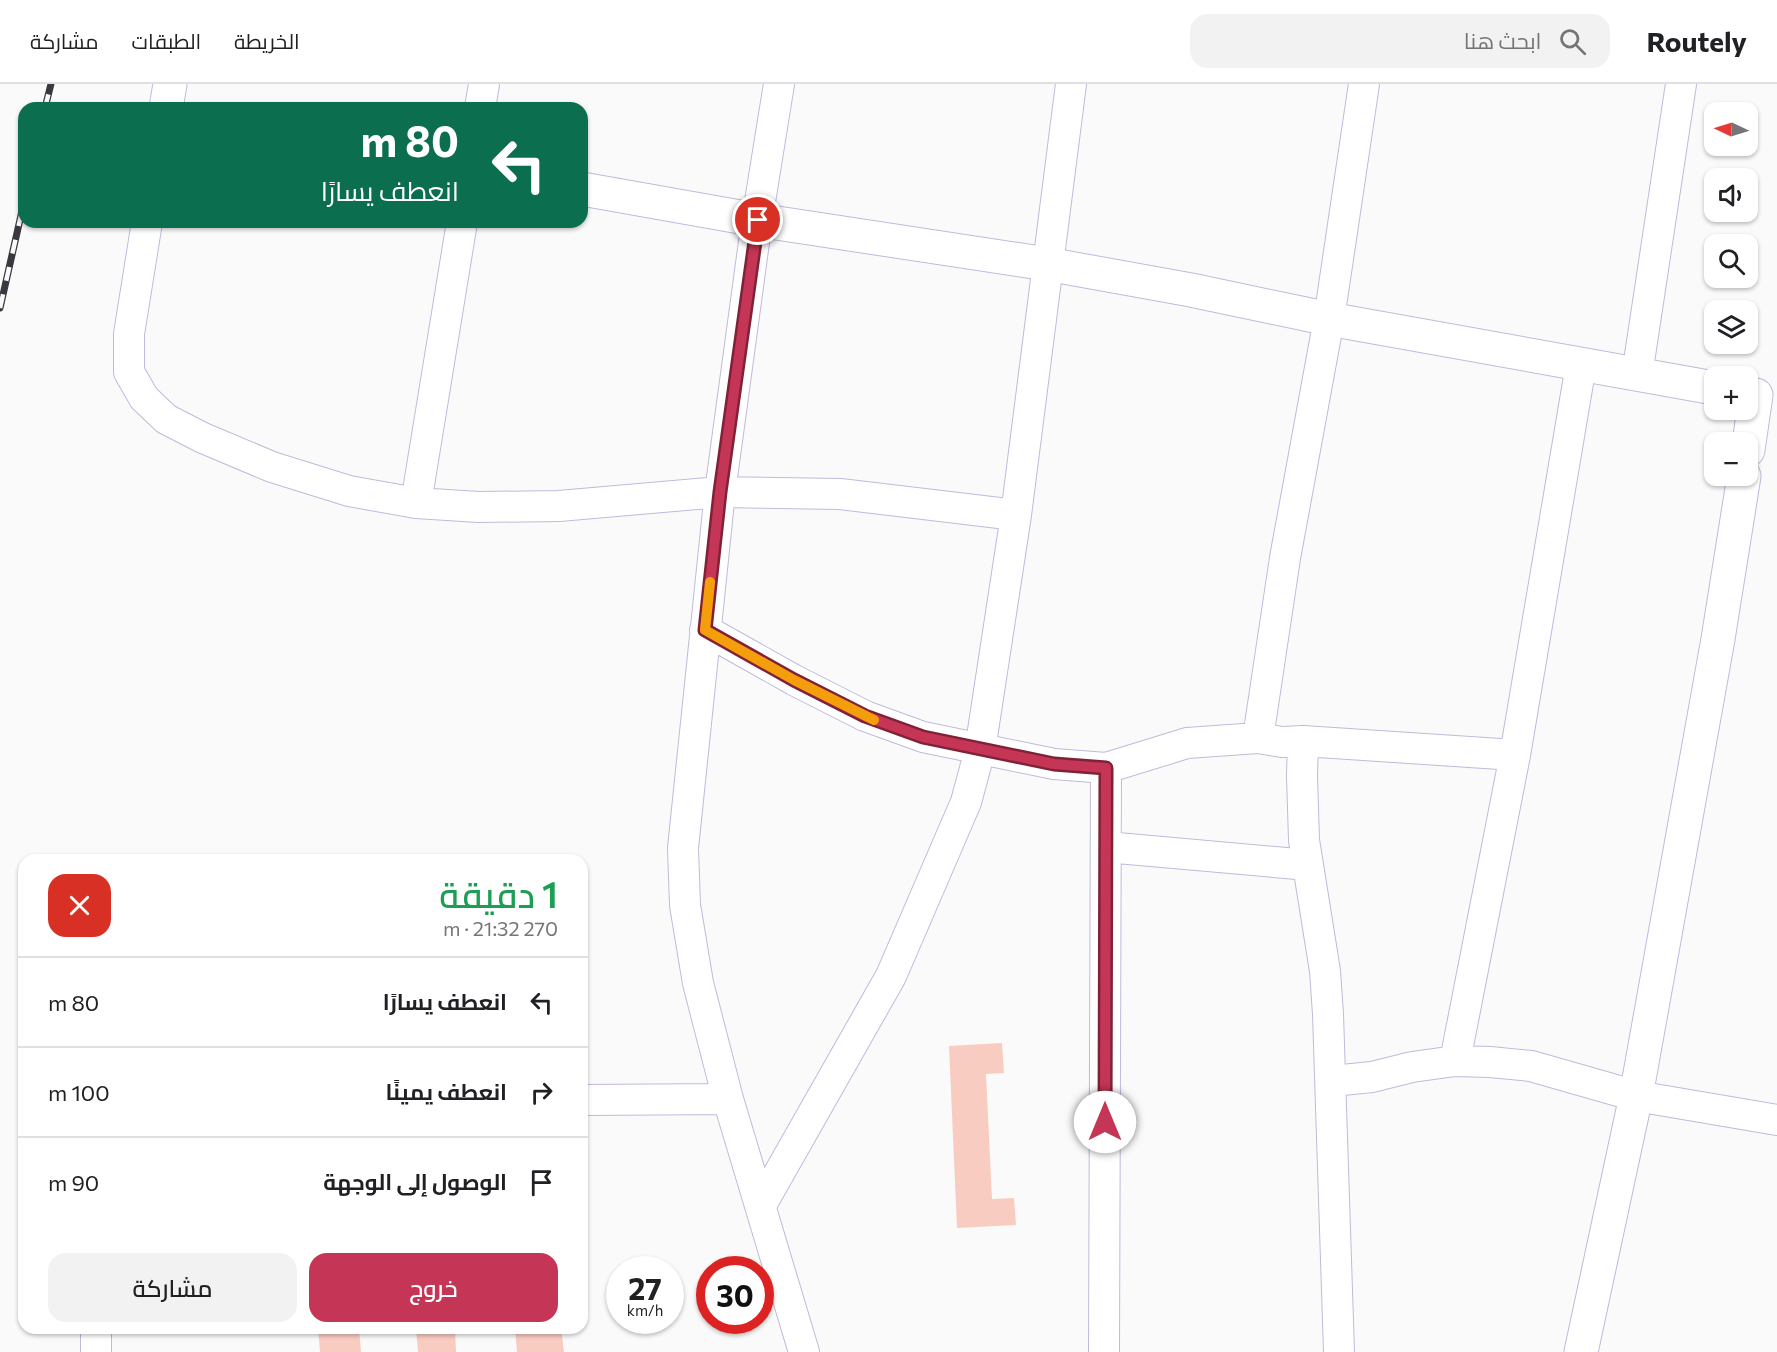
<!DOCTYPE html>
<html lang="ar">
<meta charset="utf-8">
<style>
:root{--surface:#fff;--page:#f2f2f2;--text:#202124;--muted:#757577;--line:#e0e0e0;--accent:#c53555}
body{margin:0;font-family:Commissioner,Cairo,sans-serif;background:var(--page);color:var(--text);direction:rtl;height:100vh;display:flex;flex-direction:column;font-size:22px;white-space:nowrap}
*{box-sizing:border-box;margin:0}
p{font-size:20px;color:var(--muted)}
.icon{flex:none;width:33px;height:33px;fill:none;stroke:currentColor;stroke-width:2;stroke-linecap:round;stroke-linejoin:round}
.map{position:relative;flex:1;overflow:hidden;direction:ltr}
.drawer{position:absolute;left:18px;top:770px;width:570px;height:480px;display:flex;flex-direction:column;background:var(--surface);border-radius:18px;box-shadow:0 2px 4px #0004;direction:rtl}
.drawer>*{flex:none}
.top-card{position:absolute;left:18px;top:18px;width:570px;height:126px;border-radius:18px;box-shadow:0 2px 4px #0004;direction:rtl;background:#0b6e4f;color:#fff;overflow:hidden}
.needle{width:39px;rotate:274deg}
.buttons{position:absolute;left:1704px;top:18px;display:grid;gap:12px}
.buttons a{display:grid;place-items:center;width:54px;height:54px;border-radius:12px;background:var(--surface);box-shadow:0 2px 4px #0004;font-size:30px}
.speed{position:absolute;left:606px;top:1172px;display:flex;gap:12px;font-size:30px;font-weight:700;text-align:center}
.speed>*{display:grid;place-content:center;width:78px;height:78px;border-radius:50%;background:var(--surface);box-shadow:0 2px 4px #0004;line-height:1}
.speed small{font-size:15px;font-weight:400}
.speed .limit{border:9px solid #d22;background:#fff;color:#111}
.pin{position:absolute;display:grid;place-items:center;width:51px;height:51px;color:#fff;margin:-26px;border:3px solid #fff;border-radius:50%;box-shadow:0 2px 6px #0007}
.me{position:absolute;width:66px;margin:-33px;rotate:0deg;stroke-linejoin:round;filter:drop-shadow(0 0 4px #0008)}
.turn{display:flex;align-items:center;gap:21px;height:126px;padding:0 30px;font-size:27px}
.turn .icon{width:78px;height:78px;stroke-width:2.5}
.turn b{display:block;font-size:42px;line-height:51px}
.round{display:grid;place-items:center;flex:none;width:63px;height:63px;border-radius:18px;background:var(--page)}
.overview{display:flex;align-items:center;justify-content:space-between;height:102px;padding:0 30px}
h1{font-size:36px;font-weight:600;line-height:45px;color:#1e9e55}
.primary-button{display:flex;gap:12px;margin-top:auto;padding:12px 30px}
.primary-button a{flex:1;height:69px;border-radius:18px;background:var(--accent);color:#fff;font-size:24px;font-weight:600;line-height:69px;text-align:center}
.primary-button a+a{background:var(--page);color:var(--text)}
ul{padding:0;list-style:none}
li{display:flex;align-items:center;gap:18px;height:90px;padding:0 30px;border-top:2px solid var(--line)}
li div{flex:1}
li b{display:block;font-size:22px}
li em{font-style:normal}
header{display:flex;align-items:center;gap:36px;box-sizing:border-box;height:84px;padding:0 30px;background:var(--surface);border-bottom:2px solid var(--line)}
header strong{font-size:28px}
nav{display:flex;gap:33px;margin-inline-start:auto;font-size:21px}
.search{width:420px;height:54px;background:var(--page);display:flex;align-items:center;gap:15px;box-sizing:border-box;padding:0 21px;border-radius:18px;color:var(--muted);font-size:22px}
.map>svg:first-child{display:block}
</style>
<header>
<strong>Routely</strong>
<div class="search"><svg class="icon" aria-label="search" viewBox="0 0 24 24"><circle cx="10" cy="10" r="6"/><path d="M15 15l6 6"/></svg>ابحث هنا</div>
<nav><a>الخريطة</a><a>الطبقات</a><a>مشاركة</a></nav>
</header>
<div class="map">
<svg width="1777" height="1268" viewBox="0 0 1777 1268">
<rect width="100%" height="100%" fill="#fafafa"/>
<!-- building -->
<path fill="#f9ccc2" d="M1002,959L1004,989L986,990L992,1115L1014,1114L1016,1141L957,1144L949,962Z
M318,1244H359L361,1268H320Z
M416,1244H455L456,1268H418Z
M515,1244H561L564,1268H517Z"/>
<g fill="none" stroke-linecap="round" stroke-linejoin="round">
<!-- street casing -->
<g stroke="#c0badb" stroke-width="32">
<path id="street" d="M779,0L757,136L720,408L840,410L1016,431
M480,24L484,0
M147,138L129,250V288L144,314L166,335L203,354L272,383L349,407L416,419L479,423L559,422L720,408L683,764L685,821L698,899L728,1015L804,1268
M1637,291L1681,0
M416,419L462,138
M705,546L794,596L865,632L923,653L1054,680L1106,684L1187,659L1258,654L1282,658L1303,657L1515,671
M1258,654L1285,474L1329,235L1364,0
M1303,657L1302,692L1304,756L1325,887L1328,930L1339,1268
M1106,763L1308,781
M1455,977L1515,671L1581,281
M1332,997L1372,993L1412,983L1455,977L1490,978L1531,982L1636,1012L1777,1036
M582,1016L728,1015
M761,1121L891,892L966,718L980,666L1016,431L1071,0
M96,1244V1268
M1104,1268L1106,684"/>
</g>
<!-- secondary casing -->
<g stroke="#c0badb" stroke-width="35">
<path id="secondary" d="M166,24L170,0
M582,105L757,136L1047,180L1191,206L1329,235L1714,304
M1748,310L1756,311L1748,366
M1581,1268L1636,1012L1718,555L1744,392"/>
</g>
<!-- street -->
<use href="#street" stroke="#fff" stroke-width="30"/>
<!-- secondary -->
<use href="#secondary" stroke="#fff" stroke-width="33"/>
<!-- rail casing -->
<g stroke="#393841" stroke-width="7">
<path id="rail" d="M45,24L51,0
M0,224L24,118"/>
</g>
<!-- rail -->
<use href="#rail" stroke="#fafafa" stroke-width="4.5" stroke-dasharray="14" stroke-linecap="butt"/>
</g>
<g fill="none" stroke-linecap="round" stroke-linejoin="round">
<!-- route casing -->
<g stroke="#802237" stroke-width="15">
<path id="route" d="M758,136L720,408L705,546L794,596L865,632L923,653L1054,680L1106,684L1105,1038"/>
</g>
<!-- route -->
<use href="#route" stroke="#c53555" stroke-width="10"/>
<!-- slow -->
<path stroke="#f59e0b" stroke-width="10" d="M710,498L705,546L794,596L874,636"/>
</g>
</svg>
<div class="buttons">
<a><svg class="needle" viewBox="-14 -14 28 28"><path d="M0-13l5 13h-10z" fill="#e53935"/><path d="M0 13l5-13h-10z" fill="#757577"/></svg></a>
<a><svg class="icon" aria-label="sound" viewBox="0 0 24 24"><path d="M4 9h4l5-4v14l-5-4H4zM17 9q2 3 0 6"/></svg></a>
<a><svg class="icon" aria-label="search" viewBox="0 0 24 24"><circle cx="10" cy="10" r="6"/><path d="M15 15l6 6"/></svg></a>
<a><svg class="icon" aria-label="layers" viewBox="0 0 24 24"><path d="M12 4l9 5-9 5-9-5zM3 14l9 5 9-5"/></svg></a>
<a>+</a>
<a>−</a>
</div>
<div class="speed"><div>27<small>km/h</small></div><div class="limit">30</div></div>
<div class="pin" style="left:758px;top:136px;background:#d93025"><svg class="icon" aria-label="arrive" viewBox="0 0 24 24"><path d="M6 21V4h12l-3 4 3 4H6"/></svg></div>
<svg class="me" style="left:1105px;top:1038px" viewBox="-20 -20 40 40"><circle r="19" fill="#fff"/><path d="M0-13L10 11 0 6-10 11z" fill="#c53555"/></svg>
<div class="top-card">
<div class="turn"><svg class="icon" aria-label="left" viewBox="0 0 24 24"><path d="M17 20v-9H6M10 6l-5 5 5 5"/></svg><div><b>80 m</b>انعطف يسارًا</div></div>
</div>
<section class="drawer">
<div class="overview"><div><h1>1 دقيقة</h1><p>270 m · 21:32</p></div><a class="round" style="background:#d93025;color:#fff"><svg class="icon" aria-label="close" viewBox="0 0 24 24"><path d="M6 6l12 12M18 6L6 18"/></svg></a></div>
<ul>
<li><svg class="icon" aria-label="left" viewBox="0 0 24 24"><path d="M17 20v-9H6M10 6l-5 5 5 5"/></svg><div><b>انعطف يسارًا</b></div><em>80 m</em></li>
<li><svg class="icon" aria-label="right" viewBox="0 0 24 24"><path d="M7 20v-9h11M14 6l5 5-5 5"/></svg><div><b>انعطف يمينًا</b></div><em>100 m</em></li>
<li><svg class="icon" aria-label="arrive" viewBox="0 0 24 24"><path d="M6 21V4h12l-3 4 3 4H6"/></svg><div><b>الوصول إلى الوجهة</b></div><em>90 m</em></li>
</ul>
<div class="primary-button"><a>خروج</a><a>مشاركة</a></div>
</section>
</div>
